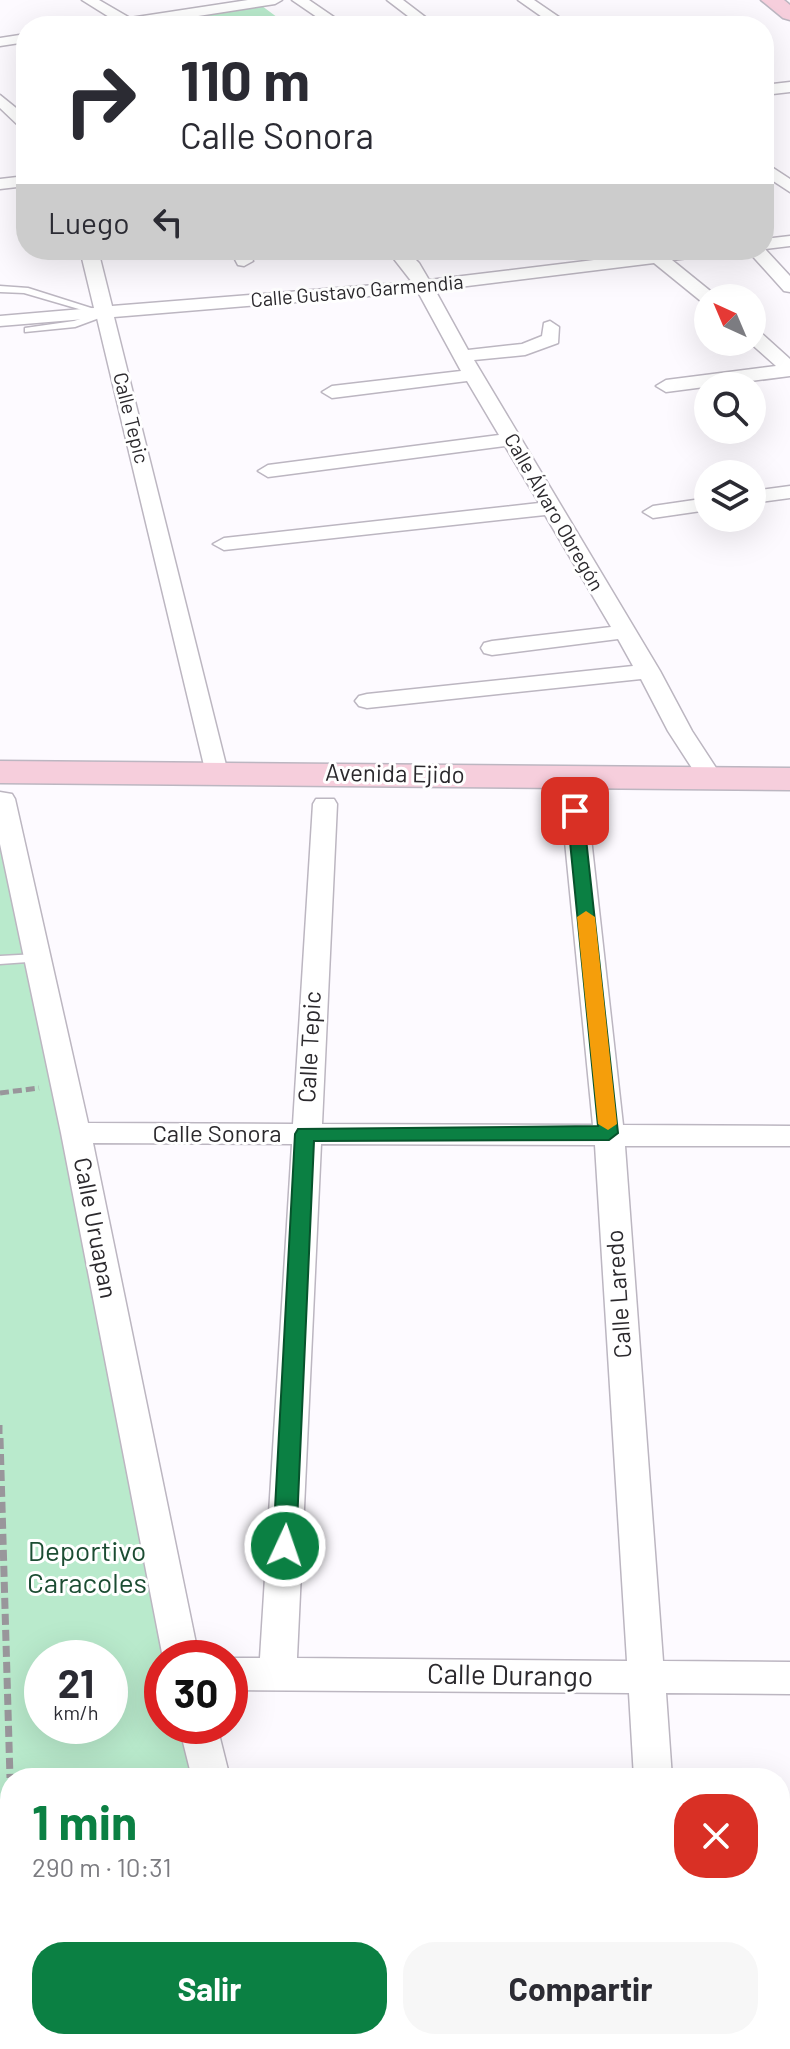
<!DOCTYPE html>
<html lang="es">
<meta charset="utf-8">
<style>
:root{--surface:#fff;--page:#f7f7f7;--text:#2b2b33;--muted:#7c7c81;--accent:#0b8043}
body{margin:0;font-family:Barlow,sans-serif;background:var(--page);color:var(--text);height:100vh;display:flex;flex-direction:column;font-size:30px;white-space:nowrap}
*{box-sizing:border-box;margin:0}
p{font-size:26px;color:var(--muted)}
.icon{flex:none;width:44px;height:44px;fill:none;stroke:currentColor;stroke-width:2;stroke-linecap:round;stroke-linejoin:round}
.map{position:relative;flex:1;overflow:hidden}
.details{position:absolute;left:0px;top:1768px;width:790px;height:282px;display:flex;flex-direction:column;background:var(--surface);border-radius:32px 32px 0 0;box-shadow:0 8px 32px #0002}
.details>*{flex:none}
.banner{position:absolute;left:16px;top:16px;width:758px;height:244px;border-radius:32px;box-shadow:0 8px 32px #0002;background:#fff;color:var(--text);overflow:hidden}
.needle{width:52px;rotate:316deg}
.fabs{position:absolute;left:694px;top:284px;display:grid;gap:16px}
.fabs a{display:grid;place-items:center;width:72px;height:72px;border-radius:50%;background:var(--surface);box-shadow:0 8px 32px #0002;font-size:40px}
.speed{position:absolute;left:24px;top:1640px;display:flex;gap:16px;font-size:40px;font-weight:700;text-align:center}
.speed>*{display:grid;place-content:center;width:104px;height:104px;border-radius:50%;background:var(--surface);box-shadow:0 8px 32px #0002;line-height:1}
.speed small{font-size:20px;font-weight:400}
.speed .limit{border:12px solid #d22;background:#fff;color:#111}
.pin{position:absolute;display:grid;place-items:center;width:68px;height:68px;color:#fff;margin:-34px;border-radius:16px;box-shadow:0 4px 12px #0006}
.me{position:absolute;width:88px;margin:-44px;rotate:3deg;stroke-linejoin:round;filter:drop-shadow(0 0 6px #0008)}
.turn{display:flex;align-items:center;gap:28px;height:168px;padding:0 32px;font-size:36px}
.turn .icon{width:104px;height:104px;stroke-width:2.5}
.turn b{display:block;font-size:56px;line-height:68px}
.then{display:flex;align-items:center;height:76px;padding:0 32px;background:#0003;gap:16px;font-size:30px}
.round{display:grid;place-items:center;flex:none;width:84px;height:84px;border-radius:32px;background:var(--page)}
.overview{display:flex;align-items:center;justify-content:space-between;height:136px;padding:0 32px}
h1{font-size:48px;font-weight:700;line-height:60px;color:var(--accent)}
.button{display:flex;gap:16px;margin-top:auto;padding:16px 32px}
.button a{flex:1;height:92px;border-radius:32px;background:var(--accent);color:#fff;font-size:32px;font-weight:700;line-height:92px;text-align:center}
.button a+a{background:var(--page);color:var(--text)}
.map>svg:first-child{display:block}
</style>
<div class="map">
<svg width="790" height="2049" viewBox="0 0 790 2049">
<rect width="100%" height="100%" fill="#fdfaff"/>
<!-- green -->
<path fill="#b9eacc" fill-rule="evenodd" d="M262,6L289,26H129Z
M0,833L199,1658H162V1726H216L228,1778H10V2040H291L293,2049H0ZM42,1658H110V1726H42Z"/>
<!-- building -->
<path fill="#eddbfe" d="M38,2040H232L234,2049H38Z"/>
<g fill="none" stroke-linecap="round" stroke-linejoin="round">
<!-- lane casing -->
<g stroke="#bcb6c1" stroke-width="3">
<path id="lane" d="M0,286L28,288L110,314L75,327L25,332V328L74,321L96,314L24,293L0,292Z
M37,954L44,958L42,961L0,964V956Z"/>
</g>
<!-- street casing -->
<g stroke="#bcb6c1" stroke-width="3">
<path id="street" d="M82,0H99L130,18L248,0H282L275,4L134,26H99L114,20Z
M292,0H309L347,26H330Z
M387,0H403L437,26H421Z
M518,0H534L572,26H555Z
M26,34V42L0,46V38Z
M790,82V92L764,95V85Z
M0,95L26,116V130L21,128L0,108Z
M764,162L790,179V192L764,175Z
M26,176V186L0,189V179Z
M790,236V246L765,249L790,276V292L784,291L747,250H764V239Z
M80,250H98L112,306L412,282L387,250H406L419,263L429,280L643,254L642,250H723L714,255L672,260L714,294L717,298H708V303L702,302L654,263L435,290L468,350L522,344L542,336L544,323L550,321L559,327L558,343L525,355L474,360L660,671L692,731L722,777L719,782H701L668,731L641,679L367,708L359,706L355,701L359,696L367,694L633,666L618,639L492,655L484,653L481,648L484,643L492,641L611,627L545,515L224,550L213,544L224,538L539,503L505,446L268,477L258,471L268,465L499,435L467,381L332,398L322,392L332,386L461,371L418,292L114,317L228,773L225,778H207L97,318L0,326V316L94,308Z
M230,250H248L253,261L244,266L238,265Z
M752,329L759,331L790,359V376L666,392L656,386L666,380L776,366L749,342H752Z
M790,486V498L752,503V491Z
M708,498V510L653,518L643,512L653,506Z
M0,792L12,794L15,799L88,1123L293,1124L313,804L316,799H334L337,804L322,1124L593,1125L562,811L566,806H584L588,811L623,1125L790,1126V1146H625L663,1661L790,1662V1694L666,1693L672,1778H634L629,1693L230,1690V1658H260L292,1144L93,1143L199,1658H163L61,1133L0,844ZM321,1144L595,1145L627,1661L297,1658Z
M179,1726H217L230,1778H192Z
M255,2040H297L299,2049H257Z
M653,2040H695L696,2049H654Z"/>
</g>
<!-- secondary casing -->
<g stroke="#bcb6c1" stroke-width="3">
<path id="secondary" d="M761,0H784L790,5V20L783,18Z
M0,761L790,768V790L0,783Z"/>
</g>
<!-- path-far1 -->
<path stroke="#99969b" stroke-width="5" stroke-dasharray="9 4" stroke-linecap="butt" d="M0,1093L39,1088
M0,1425V1440"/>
<!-- path -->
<path stroke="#99969b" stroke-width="7" stroke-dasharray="11 5" stroke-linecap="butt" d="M0,1438L10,1778
M18,2040V2049"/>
<!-- lane -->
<use href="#lane" fill="#fff" fill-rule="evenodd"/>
<!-- street -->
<use href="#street" fill="#fff" fill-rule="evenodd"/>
<!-- secondary -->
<use href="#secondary" fill="#f6cedc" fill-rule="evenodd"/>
</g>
<!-- route -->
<path fill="#0b8043" stroke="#07532c" stroke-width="2" d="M575,807L583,811L618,1133L609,1140L314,1141L296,1546L293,1553L285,1555L277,1553L273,1546L295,1134L298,1129L598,1126L567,811Z"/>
<!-- slow -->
<path fill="#f59e0b" d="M586,911L595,917L617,1124L608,1130L598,1124L577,917Z"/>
<g text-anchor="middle" stroke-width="6" stroke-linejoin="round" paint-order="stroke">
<!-- far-street labels -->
<g font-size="20" fill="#2b292d" stroke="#fff">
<text transform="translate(357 291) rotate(-5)" y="7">Calle Gustavo Garmendia</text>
<text transform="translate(131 418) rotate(76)" y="7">Calle Tepic</text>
<text transform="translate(554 512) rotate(60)" y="7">Calle Álvaro Obregón</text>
</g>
<!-- street labels -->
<g font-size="24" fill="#2b292d" stroke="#fff">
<text transform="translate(395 774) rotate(1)" y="8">Avenida Ejido</text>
<text transform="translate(310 1047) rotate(-87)" y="8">Calle Tepic</text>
<text x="217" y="1142">Calle Sonora</text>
<text transform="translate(95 1228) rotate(79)" y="8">Calle Uruapan</text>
<text transform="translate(619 1294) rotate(-94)" y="8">Calle Laredo</text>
</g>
<!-- near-park labels -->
<g font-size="28" fill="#1c4d33" stroke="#fff">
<text x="87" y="1561">Deportivo<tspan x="87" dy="32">Caracoles</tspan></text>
</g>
<!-- near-street labels -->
<g font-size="28" fill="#2b292d" stroke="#fff">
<text transform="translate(510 1675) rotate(1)" y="10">Calle Durango</text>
</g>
</g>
</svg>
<div class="fabs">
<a><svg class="needle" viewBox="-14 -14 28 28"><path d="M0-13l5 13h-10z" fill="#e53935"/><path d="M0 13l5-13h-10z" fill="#7c7c81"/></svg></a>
<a><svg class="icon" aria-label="search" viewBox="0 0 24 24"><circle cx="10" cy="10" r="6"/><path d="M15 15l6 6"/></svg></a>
<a><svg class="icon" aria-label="layers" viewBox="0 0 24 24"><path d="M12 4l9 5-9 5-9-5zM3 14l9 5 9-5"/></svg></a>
</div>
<div class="speed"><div>21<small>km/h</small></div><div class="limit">30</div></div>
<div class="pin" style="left:575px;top:811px;background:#d93025"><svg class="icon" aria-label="arrive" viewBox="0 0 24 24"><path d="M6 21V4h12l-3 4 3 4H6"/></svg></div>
<svg class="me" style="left:285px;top:1546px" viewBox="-20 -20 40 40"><circle r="17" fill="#0b8043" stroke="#fff" stroke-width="3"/><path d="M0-11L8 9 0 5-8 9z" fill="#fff"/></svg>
<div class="banner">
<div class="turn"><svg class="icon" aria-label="right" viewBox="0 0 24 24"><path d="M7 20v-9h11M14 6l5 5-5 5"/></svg><div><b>110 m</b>Calle Sonora</div></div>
<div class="then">Luego<svg class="icon" aria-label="left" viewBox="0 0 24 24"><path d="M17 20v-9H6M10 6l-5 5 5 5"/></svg></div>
</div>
<section class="details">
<div class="overview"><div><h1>1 min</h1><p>290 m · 10:31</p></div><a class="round" style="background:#d93025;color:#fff"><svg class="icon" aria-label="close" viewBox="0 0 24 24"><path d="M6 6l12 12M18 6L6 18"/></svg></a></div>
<div class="button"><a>Salir</a><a>Compartir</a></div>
</section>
</div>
